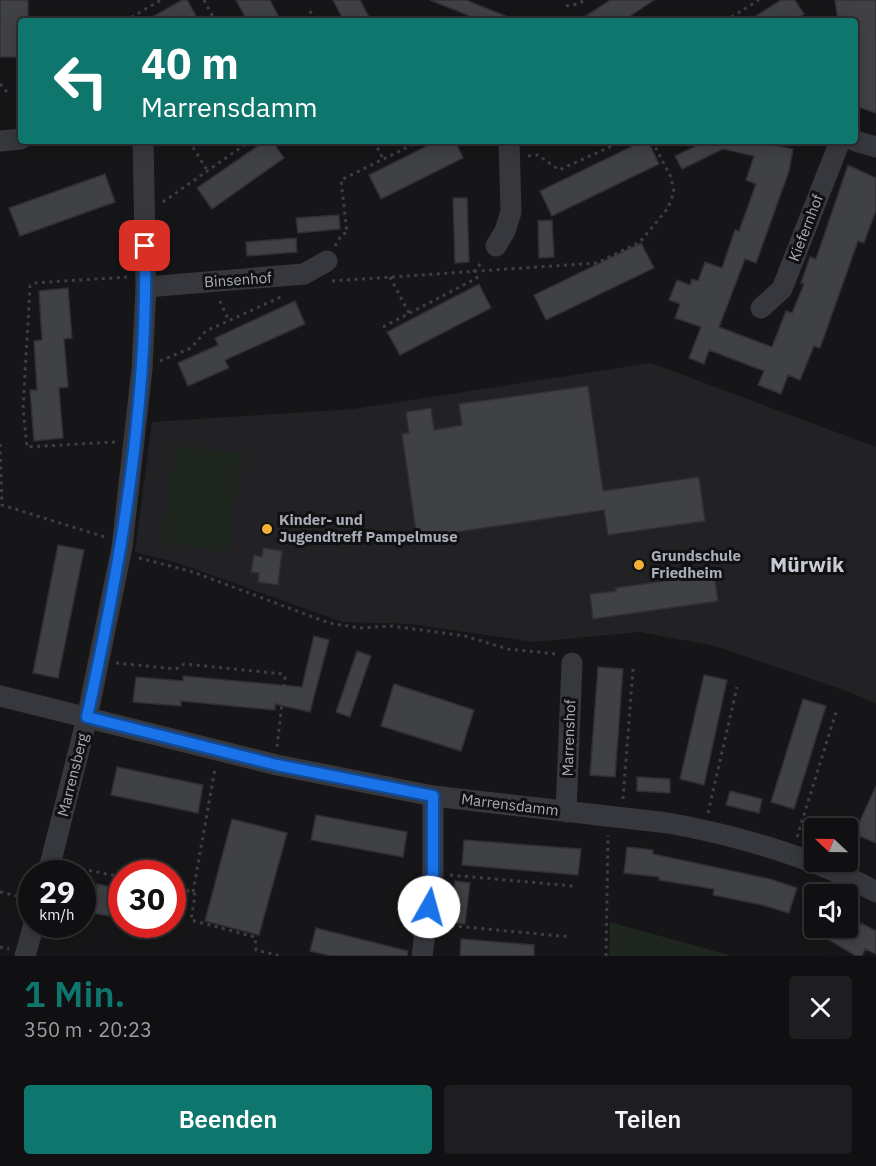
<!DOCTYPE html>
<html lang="de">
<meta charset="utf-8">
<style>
:root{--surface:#101012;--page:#1e1e20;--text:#f1f3f6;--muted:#9c9d9f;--line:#303032;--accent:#0f766e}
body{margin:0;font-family:"IBM Plex Sans",sans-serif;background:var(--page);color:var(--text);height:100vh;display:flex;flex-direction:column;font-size:22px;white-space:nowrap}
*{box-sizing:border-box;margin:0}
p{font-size:20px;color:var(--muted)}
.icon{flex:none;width:33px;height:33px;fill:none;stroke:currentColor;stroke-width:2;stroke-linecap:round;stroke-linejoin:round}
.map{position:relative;height:956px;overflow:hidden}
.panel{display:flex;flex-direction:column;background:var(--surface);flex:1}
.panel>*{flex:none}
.top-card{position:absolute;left:18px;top:18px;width:840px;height:126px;border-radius:6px;box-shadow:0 3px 15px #0003,0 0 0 2px var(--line);background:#0f766e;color:#fff;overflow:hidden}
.needle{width:39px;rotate:292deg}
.fabs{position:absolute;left:804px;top:818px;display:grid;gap:12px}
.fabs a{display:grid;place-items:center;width:54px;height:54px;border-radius:6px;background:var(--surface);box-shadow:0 3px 15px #0003,0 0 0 2px var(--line);font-size:30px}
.speed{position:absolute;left:18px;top:860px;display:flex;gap:12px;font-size:30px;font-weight:700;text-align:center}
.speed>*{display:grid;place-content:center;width:78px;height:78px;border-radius:50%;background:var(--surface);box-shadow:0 3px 15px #0003,0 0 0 2px var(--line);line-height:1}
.speed small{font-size:15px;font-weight:400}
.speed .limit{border:9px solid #d22;background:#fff;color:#111}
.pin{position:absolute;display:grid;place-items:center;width:51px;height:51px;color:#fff;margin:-26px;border-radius:12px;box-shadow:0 3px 9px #0006}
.me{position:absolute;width:66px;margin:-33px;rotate:7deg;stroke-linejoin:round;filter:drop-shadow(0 0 4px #0008)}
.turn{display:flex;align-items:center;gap:21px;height:126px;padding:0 24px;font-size:27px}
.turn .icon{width:78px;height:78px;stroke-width:2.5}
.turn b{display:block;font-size:42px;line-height:51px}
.round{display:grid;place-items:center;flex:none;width:63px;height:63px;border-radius:6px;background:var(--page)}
.overview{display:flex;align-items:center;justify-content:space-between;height:102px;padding:0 24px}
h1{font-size:36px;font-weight:600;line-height:45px;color:var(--accent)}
.action{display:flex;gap:12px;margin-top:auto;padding:12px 24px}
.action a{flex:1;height:69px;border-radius:6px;background:var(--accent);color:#fff;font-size:24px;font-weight:600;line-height:69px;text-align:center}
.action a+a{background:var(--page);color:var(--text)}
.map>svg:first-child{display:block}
</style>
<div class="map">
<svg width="876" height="956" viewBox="0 0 876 956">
<rect width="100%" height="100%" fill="#161618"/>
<!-- built -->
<path fill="#222225" d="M651,363L876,447V704L852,693L715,646L640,632L533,642L412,624L342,622L178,563L135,552L152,422L353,409Z"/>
<!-- green -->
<path fill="#1e261f" d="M175,445L242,454L228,552L161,543Z
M610,922L732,956H609Z"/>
<!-- building -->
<path fill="#404145" stroke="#303034" stroke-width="1.5" d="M0,0H28V21H21V57H0Z
M182,0H187L199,21H145Z
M236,0H270L281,21H247Z
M333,0H360L371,21H344Z
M430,0H466L518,21H482Z
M610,0H654L623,21H578Z
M781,0H795L804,14L794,21H748Z
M835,0H876V113L855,106V21H838Z
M265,141H272L284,158L212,209L197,188Z
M437,141H455L463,158L381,199L369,175Z
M643,141H648L659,164L552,216L540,191Z
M706,141H752L793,149L789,171L756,263L745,259L719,327L772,347L786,311L792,313L804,284L801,283L810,257L816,259L848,165L876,178V210L864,243L858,241L820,348L814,346L800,380L788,375L781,394L758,385L764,371L709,350L704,364L689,358L701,327L675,318L680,304L669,300L677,280L690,285L692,279L698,281L705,262L722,268L735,230L739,231L756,184L746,180L754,156L723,149L682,169L675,156Z
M105,174L115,202L20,236L9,208Z
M453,198H467L469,262L455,263Z
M339,215L340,229L298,233L296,218Z
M552,220L554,257L539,258L538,221Z
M296,238L297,252L247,256L246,242Z
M641,243L654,268L546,320L534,295Z
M479,284L491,308L400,355L387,332Z
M68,288L72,338L64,339L68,387L59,388L63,438L34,441L30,390H37L34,341L42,340L39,291Z
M295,301L305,324L225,360L229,368L188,386L178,363L218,345L215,338Z
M588,386L603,491L699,477L705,521L608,535L604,510L417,538L402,434L409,433L406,412L431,408L434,430L462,425L459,404Z
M58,545L84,550L58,678L33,673Z
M263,548L282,551L278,585L258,582L259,573L251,572L254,555L262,557Z
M714,574L718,601L593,619L590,594L616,591L615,588Z
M314,636L329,640L310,712L275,704V710L181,701V706L133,702L136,677L183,681V676L302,687Z
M357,651L371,656L350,717L336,712Z
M598,667L623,669L615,777L590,775Z
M704,675L727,680L704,785L680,779Z
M394,684L474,710L461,751L381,726Z
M803,699L826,706L794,809L771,802Z
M117,767L203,785L198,813L111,795Z
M637,777L670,779V793L637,791Z
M876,786V843L854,834Z
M730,791L762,799L759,813L726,805Z
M316,815L407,832L403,857L311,840Z
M232,819L287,833L259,935L205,921Z
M464,840L581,849L578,875L462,865Z
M627,847L653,850V854L770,879L797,888L789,913L762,905L713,895L714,889L659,880V877L624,873Z
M455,881L470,883L465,924L451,922Z
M97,884L122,889V918L91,913Z
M861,923L876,931V954L865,949L862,956H856L807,927H859Z
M316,928L408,951L407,956H331L310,951Z
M461,939L534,945V956H460Z"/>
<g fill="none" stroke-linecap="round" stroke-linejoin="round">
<!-- path -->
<path stroke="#3d3f44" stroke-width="3" stroke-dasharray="3 4.5" stroke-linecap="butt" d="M204,0L215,21
M566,6L578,4L585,0
M310,11L316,21
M125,21L161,0
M725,21L759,0
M0,84L7,92
M189,141L207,170
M374,141L383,159
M528,156L538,155L559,170L623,141
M163,202L250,141
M335,246L342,234L347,233L341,180L420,141
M390,277L409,313
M332,281L597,263L640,242L668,208L674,192L671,177L652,141
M220,301L229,321
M383,327L477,278L474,271L483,261
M160,361L191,348L206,331L283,296
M115,442L27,447L23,409L30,286L34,283L127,277
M0,444L2,505L105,537
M139,558L193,572L329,623L360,628L392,626L465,636L508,649L556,654
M116,663L176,669L184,664L283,674L285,677L277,747
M623,799L633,669
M708,813L737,687
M797,837L837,709
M67,866L122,877
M450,875L573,886
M172,887L193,892L195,895L191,920L255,937L256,950L281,956
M0,892L32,899
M193,892L215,769
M444,925L571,937
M0,947L9,949
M606,956L608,835"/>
<!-- minor -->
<path stroke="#37383d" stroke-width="21" d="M0,141L21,139
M855,141L876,147
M496,246L505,231L511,212L509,141
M146,287L304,274L327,261
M761,308L782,289L840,141
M0,696L277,765L433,796L668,823C735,835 817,858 876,892
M566,812L572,663
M48,873L87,718L122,547L142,369L146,287L143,141
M25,956L34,924
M422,956L433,873V796"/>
</g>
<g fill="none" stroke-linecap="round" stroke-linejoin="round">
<!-- route casing -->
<g stroke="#114b97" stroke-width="15">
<path id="route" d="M145,246C148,405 121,562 87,717L277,765L433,796V873L429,907"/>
</g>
<!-- route -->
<use href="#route" stroke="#1a73e8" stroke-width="10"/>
</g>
<!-- markers -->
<g fill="#f2b134" stroke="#111113" stroke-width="2">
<circle cx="267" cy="529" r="6"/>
<circle cx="639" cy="565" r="6"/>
</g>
<g text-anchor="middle" stroke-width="6" stroke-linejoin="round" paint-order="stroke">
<!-- street labels -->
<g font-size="15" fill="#a8adb8" stroke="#111113">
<text transform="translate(806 228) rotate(-69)" y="5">Kiefernhof</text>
<text transform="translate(238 280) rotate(-4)" y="5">Binsenhof</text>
<text transform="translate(569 738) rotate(-88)" y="5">Marrenshof</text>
<text transform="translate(73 775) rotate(-76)" y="5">Marrensberg</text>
<text transform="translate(510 805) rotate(7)" y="5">Marrensdamm</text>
</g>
<!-- poi labels -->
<g font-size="15" font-weight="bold" fill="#a8adb8" stroke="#111113" text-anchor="start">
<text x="279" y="525">Kinder- und<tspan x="279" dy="17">Jugendtreff Pampelmuse</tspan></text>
<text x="651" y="561">Grundschule<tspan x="651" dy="17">Friedheim</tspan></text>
</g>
<!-- district labels -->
<g font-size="21" font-weight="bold" fill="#c9ccd4" stroke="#111113">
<text x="807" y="572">Mürwik</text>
</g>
</g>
</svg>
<div class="fabs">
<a><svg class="needle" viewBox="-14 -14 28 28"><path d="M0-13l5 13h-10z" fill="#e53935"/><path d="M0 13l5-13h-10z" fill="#9c9d9f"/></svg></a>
<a><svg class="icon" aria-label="sound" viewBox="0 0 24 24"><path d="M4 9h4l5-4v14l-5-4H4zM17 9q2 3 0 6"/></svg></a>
</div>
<div class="speed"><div>29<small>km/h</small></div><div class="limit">30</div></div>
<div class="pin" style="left:145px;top:246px;background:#d93025"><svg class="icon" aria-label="arrive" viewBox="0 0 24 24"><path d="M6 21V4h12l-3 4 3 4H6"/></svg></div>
<svg class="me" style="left:429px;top:907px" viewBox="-20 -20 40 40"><circle r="19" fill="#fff"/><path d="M0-13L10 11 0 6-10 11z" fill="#1a73e8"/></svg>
<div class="top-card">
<div class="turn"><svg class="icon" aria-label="left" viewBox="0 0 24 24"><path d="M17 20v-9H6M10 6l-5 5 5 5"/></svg><div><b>40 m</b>Marrensdamm</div></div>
</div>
</div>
<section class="panel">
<div class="overview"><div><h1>1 Min.</h1><p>350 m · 20:23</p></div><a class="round"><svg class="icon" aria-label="close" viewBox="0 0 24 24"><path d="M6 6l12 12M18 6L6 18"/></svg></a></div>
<div class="action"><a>Beenden</a><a>Teilen</a></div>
</section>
